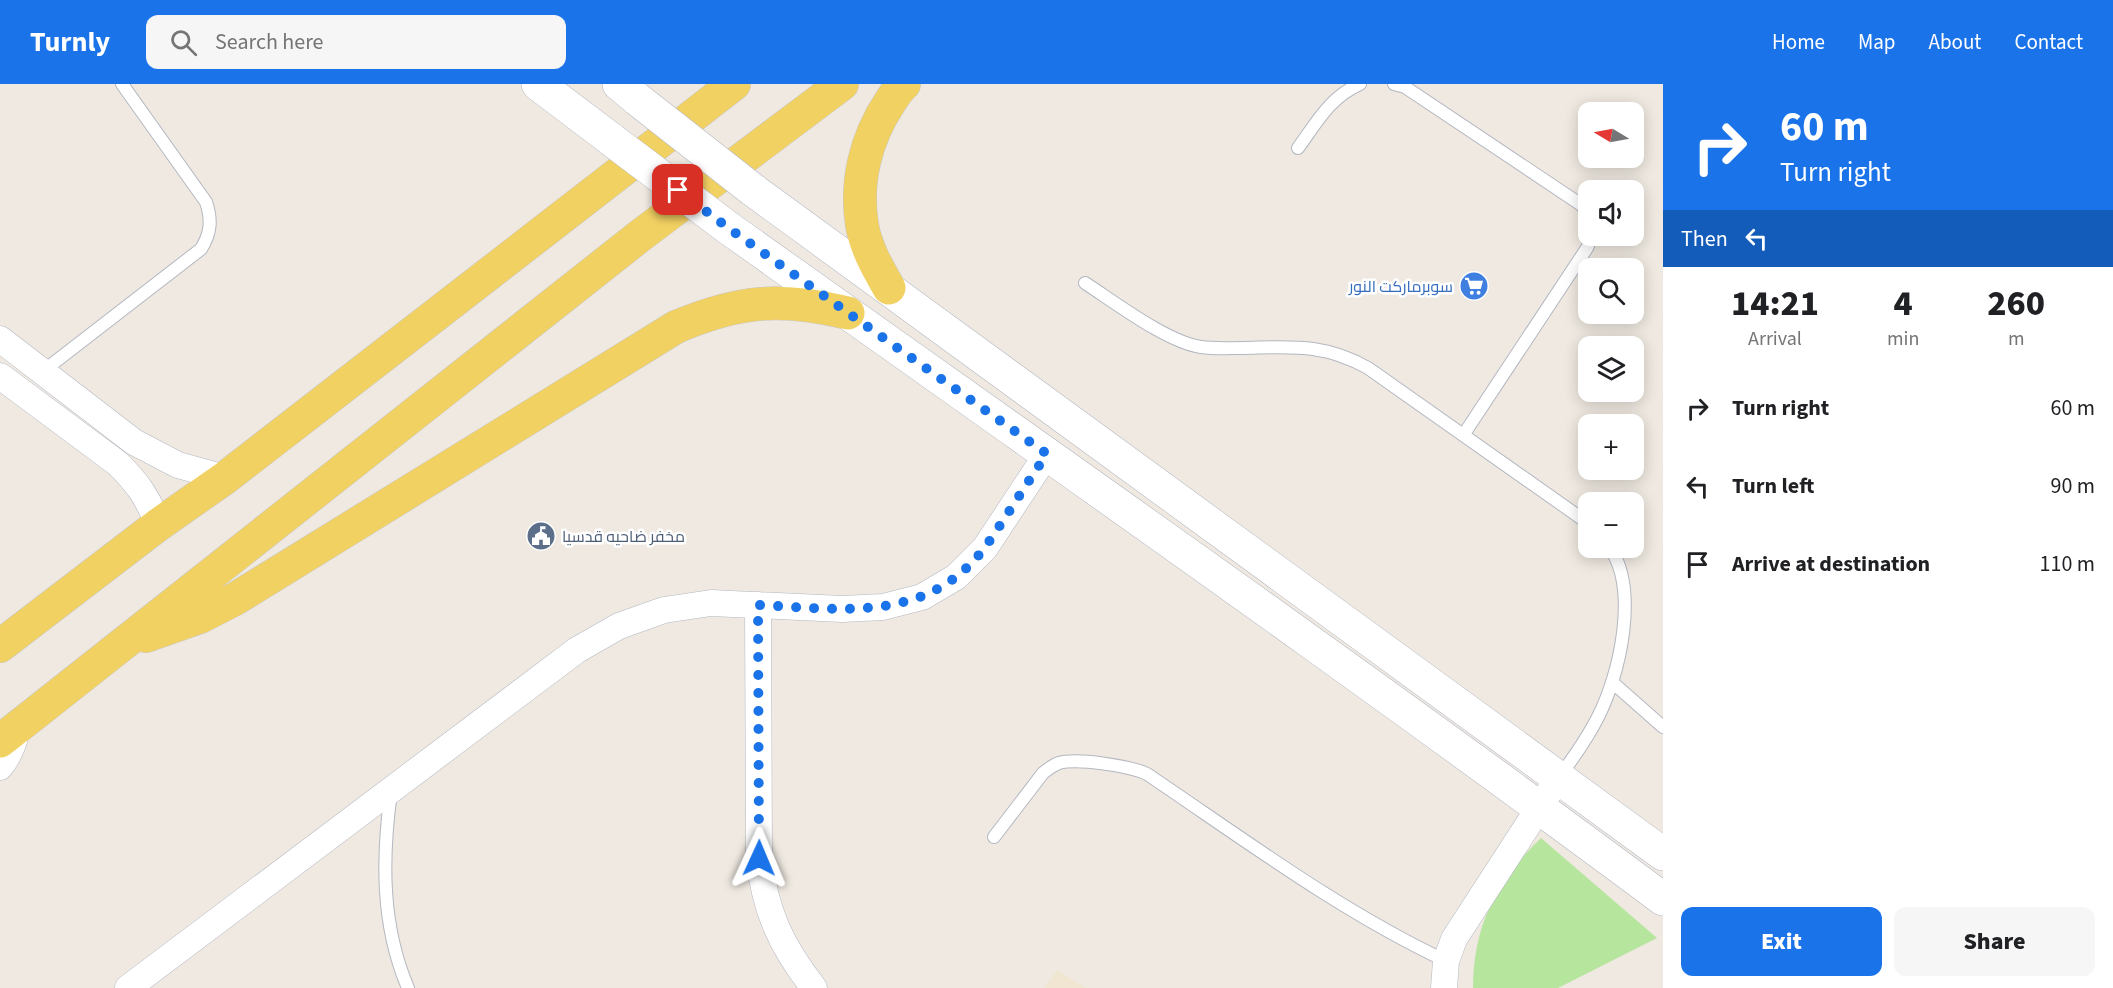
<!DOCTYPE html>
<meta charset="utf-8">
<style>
:root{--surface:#fff;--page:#f6f6f6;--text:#202124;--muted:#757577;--accent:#1a73e8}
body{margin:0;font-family:"Source Sans 3",Cairo,sans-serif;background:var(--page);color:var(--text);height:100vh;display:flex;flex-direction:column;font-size:22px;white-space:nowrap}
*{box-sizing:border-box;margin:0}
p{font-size:20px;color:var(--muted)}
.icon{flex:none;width:33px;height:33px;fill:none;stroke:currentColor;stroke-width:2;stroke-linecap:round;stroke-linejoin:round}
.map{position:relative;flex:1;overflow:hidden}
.side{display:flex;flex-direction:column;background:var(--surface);width:450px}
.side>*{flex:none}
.hud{background:#1a73e8;color:#fff;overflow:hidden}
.needle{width:39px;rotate:280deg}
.tools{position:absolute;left:1578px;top:18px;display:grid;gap:12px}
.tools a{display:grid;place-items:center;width:66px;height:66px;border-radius:12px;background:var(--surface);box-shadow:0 3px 15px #0003;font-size:30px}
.pin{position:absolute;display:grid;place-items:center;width:51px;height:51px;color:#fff;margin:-26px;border-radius:12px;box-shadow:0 3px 9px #0006}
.me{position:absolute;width:66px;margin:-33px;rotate:1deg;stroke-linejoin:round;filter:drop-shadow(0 0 4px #0008)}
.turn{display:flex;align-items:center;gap:21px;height:126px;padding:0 18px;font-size:27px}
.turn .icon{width:78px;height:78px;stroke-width:2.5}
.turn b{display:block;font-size:42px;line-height:51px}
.then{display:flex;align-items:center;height:57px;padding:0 18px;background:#0003;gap:12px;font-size:22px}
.eta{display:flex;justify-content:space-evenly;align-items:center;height:102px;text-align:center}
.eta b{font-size:36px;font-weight:800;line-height:42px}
.primary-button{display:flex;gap:12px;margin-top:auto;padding:12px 18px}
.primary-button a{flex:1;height:69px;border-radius:12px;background:var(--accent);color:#fff;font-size:24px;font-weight:800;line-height:69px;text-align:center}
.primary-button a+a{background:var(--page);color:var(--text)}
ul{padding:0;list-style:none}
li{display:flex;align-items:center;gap:18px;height:78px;padding:0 18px}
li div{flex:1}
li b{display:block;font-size:22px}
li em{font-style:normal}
header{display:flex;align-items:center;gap:36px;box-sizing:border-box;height:84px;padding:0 30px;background:var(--accent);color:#fff}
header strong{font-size:28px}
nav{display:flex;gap:33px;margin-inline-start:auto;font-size:21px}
.search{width:420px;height:54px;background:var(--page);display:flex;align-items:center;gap:15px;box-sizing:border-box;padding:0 21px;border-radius:12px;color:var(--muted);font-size:22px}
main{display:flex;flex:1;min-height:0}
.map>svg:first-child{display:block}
</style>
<header>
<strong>Turnly</strong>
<div class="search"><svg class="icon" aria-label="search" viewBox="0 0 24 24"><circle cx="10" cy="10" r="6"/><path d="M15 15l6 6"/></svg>Search here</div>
<nav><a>Home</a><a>Map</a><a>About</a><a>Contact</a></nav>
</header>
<main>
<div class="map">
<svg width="1663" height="904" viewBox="0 0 1663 904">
<rect width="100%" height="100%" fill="#efe9e1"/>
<!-- education -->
<path fill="#f0e6d1" d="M1057,886L1086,904H1044Z"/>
<!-- green -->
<path fill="#b6e59e" d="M1541,754L1657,854L1558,904H1473C1473,842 1497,796 1541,754Z"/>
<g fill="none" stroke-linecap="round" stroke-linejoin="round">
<!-- service casing -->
<g stroke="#b4b7c1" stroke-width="14">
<path id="service" d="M1394,0L1405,3L1580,120L1588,128
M1298,64C1317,38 1330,13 1360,0
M1085,199C1116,219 1167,258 1201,263C1215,265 1229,264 1243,264C1292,263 1323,259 1368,284L1588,439
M42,288L201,165C211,149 212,136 206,118L122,0
M1464,350L1587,164L1592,152
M1612,598L1663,643
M1560,692C1574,673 1587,655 1598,633C1620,590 1639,506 1610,464
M391,708C382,774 381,841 408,904
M994,753L1043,689C1048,685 1053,681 1059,679C1078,674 1130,682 1147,690C1245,756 1340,827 1446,877"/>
</g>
<!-- minor casing -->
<g stroke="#b4b7c1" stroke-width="27">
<path id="minor" d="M0,255L134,358L178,381L225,394
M0,292L117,379C137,398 149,415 158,441
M758,521L759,774C765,827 781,862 814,904
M0,683C10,671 14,658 18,643
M128,904L577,566L619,542L664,526L711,519L842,525L883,523L922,513L956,493L985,464L1047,370
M1444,904L1446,877L1454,855L1559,693"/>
</g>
<!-- secondary casing -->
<g stroke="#b4b7c1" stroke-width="34">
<path id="secondary" d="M538,0L612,56
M619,0L637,15
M753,106L1663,770
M727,143C1040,366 1355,586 1663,815"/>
</g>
<!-- primary casing -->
<g stroke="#c9c9c9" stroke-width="34">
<path id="primary" d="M889,204C877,183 866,164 862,141C855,97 866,54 890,18C894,12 898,5 904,0
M146,552L200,533L235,515L676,243C740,216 781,213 848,229
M0,562L158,441L225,394L734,0
M0,657L641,151L842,0"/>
</g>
<!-- service -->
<use href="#service" stroke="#fff" stroke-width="12"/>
<!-- minor -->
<use href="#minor" stroke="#fff" stroke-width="26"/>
<!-- secondary -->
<use href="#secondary" stroke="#fff" stroke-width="33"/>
<!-- primary -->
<use href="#primary" stroke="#f2d163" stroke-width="33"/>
<!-- secondary-bridge casing -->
<g stroke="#b4b7c1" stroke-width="34" stroke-linecap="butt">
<path id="secondary-bridge" d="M637,15L753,106
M612,56L727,143"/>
</g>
<!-- secondary-bridge -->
<use href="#secondary-bridge" stroke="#fff" stroke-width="33"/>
</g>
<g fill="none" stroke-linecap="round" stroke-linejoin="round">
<!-- route -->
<path stroke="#1a73e8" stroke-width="10" stroke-dasharray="0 18" d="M678,106L727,143L1047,370C1026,400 1007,432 986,462C928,540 843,525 758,521L759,774"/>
</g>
<!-- icons -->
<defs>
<g id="supermarket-disc" transform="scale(1.5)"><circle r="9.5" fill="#3f7fe0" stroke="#fff"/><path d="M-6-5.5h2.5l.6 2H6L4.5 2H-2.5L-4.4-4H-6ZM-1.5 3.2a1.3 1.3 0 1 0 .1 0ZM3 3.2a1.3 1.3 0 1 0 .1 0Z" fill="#fff"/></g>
<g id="civic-disc" transform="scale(1.5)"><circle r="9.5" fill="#5c6f8a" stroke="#fff"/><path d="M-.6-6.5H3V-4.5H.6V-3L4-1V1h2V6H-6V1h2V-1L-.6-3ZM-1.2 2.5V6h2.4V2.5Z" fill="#fff"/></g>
</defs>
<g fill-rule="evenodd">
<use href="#supermarket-disc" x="1474" y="202"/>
<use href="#civic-disc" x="541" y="452"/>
</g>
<g text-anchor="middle" stroke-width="5" stroke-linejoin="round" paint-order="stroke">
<!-- shop labels -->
<g font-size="16" fill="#366cbe" stroke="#fff" text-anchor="end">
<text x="1453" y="208">سوبرماركت النور</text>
</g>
<!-- service labels -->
<g font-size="16" fill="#4e5e75" stroke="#fff" text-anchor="start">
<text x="562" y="458">مخفر ضاحيه قدسيا</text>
</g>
</g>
</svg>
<div class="tools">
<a><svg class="needle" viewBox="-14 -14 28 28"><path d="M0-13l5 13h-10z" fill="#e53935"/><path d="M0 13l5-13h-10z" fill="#757577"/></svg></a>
<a><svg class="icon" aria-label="sound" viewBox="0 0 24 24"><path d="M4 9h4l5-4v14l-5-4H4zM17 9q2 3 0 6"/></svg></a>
<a><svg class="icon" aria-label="search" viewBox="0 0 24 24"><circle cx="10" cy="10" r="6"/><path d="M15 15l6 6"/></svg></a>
<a><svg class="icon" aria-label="layers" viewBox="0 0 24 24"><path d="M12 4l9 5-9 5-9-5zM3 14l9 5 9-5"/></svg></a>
<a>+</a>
<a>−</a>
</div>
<div class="pin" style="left:678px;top:106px;background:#d93025"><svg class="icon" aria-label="arrive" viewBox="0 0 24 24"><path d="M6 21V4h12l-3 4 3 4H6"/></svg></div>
<svg class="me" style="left:759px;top:774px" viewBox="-20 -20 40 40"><path d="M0-17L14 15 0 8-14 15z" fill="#1a73e8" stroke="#fff" stroke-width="4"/></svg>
</div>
<section class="side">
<div class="hud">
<div class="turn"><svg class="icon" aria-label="right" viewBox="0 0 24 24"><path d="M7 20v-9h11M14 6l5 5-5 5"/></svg><div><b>60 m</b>Turn right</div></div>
<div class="then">Then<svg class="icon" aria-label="left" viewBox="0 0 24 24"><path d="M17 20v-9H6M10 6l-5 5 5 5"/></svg></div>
</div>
<div class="eta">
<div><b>14:21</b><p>Arrival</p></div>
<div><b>4</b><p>min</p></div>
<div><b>260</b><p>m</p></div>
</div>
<ul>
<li><svg class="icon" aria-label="right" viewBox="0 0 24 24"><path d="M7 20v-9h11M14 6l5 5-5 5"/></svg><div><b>Turn right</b></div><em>60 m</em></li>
<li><svg class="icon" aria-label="left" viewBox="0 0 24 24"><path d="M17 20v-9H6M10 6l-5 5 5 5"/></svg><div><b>Turn left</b></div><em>90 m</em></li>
<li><svg class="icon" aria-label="arrive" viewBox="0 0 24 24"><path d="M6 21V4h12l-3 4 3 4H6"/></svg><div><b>Arrive at destination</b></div><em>110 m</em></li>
</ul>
<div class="primary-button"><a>Exit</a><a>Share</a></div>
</section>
</main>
